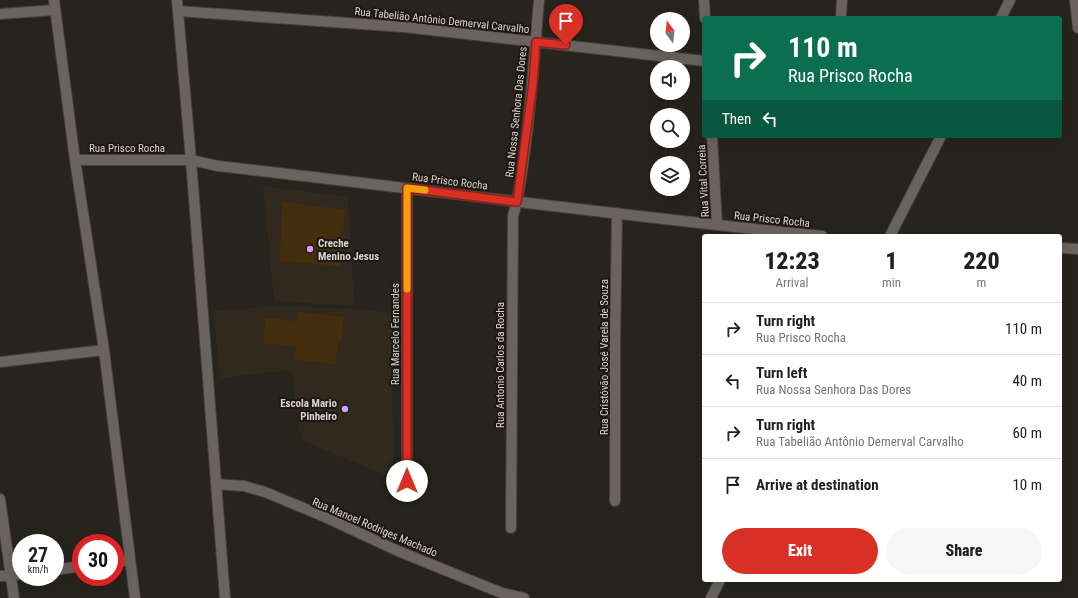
<!DOCTYPE html>
<meta charset="utf-8">
<style>
:root{--surface:#fff;--page:#f6f6f6;--text:#202124;--muted:#757577;--line:#e0e0e0;--accent:#d93025}
body{margin:0;font-family:"Roboto Condensed",sans-serif;background:var(--page);color:var(--text);height:100vh;display:flex;flex-direction:column;font-size:15px;white-space:nowrap}
*{box-sizing:border-box;margin:0}
p{font-size:13px;color:var(--muted)}
.icon{flex:none;width:22px;height:22px;fill:none;stroke:currentColor;stroke-width:2;stroke-linecap:round;stroke-linejoin:round}
.map{position:relative;flex:1;overflow:hidden}
.sheet{position:absolute;left:702px;top:234px;width:360px;height:348px;display:flex;flex-direction:column;background:var(--surface);border-radius:4px;box-shadow:0 4px 16px #0002}
.sheet>*{flex:none}
.guide{position:absolute;left:702px;top:16px;width:360px;height:122px;border-radius:4px;box-shadow:0 4px 16px #0002;background:#0b6e4f;color:#fff;overflow:hidden}
.needle{width:26px;rotate:345deg}
.controls{position:absolute;left:650px;top:12px;display:grid;gap:8px}
.controls a{display:grid;place-items:center;width:40px;height:40px;border-radius:50%;background:var(--surface);box-shadow:0 4px 16px #0002;font-size:20px}
.speed{position:absolute;left:12px;top:534px;display:flex;gap:8px;font-size:20px;font-weight:700;text-align:center}
.speed>*{display:grid;place-content:center;width:52px;height:52px;border-radius:50%;background:var(--surface);box-shadow:0 4px 16px #0002;line-height:1}
.speed small{font-size:10px;font-weight:400}
.speed .limit{border:6px solid #d22;background:#fff;color:#111}
.pin{position:absolute;display:grid;place-items:center;width:34px;height:34px;color:#fff;margin:-41px -17px;border-radius:50% 50% 50% 0;rotate:-45deg;box-shadow:0 0 4px #0007}
.pin .icon{rotate:45deg}
.me{position:absolute;width:44px;margin:-22px;rotate:0deg;stroke-linejoin:round;filter:drop-shadow(0 0 3px #0008)}
.turn{display:flex;align-items:center;gap:14px;height:84px;padding:0 20px;font-size:18px}
.turn .icon{width:52px;height:52px;stroke-width:2.5}
.turn b{display:block;font-size:28px;line-height:34px}
.then{display:flex;align-items:center;height:38px;padding:0 20px;background:#0003;gap:8px;font-size:15px}
.eta{display:flex;justify-content:space-evenly;align-items:center;height:68px;text-align:center}
.eta b{font-size:24px;font-weight:800;line-height:28px}
.cta{display:flex;gap:8px;margin-top:auto;padding:8px 20px}
.cta a{flex:1;height:46px;border-radius:24px;background:var(--accent);color:#fff;font-size:16px;font-weight:800;line-height:46px;text-align:center}
.cta a+a{background:var(--page);color:var(--text)}
ul{padding:0;list-style:none}
li{display:flex;align-items:center;gap:12px;height:52px;padding:0 20px;border-top:1px solid var(--line)}
li div{flex:1}
li b{display:block;font-size:15px}
li em{font-style:normal}
.map>svg:first-child{display:block}
</style>
<div class="map">
<svg width="1078" height="598" viewBox="0 0 1078 598">
<rect width="100%" height="100%" fill="#27231d"/>
<!-- built -->
<path fill="#31291e" d="M263,186L348,197L354,306L274,301Z
M277,306L357,309L392,313L393,478L301,440L291,370L220,378L213,311Z"/>
<!-- building -->
<path fill="#452e0d" d="M282,202L345,210L340,266L280,261Z
M299,312L344,317L341,342H338L335,364L295,360L296,347L263,343L266,318L298,321Z"/>
<g fill="none" stroke-linecap="round" stroke-linejoin="round">
<!-- minor casing -->
<g stroke="#44403b" stroke-width="12">
<path id="minor" d="M54,0L75,160L104,350L135,598
M177,0L191,160L225,598
M704,0L705,18
M1075,0L1078,28
M178,11L404,27L704,61
M0,14L55,10
M841,18L842,0
M1001,18L1010,0
M712,136L717,225
M75,160H191L218,166C420,189 621,216 822,236
M407,188V481
M890,236L941,136
M1060,248L1078,249
M0,362L104,350
M216,484L244,486L265,492L325,517L398,551L467,579L502,593L524,598
M0,499L14,598
M615,501V342L617,213
M511,528L513,216C520,192 523,166 526,141C532,94 535,47 539,0
M115,562L130,560
M55,570L81,566
M0,576L21,574
M711,598L720,580"/>
</g>
<!-- minor -->
<use href="#minor" stroke="#69645d" stroke-width="10"/>
</g>
<g fill="none" stroke-linecap="round" stroke-linejoin="round">
<!-- route casing -->
<g stroke="#8d1f18" stroke-width="10">
<path id="route" d="M407,481V188L517,202L533,83L536,42L566,45"/>
</g>
<!-- route -->
<use href="#route" stroke="#d93025" stroke-width="7"/>
<!-- slow -->
<path stroke="#f59e0b" stroke-width="7" d="M407,289V188L425,190"/>
</g>
<!-- markers -->
<g fill="#d49cfb" stroke="#1e1914" stroke-width="1.5">
<circle cx="310" cy="249" r="4"/>
<circle cx="345" cy="409" r="4"/>
</g>
<g text-anchor="middle" stroke-width="4" stroke-linejoin="round" paint-order="stroke">
<!-- street labels -->
<g font-size="11" fill="#d7d3d0" stroke="#1e1914">
<text transform="translate(442 20) rotate(6)" y="4">Rua Tabelião Antônio Demerval Carvalho</text>
<text transform="translate(516 112) rotate(-84)" y="4">Rua Nossa Senhora Das Dores</text>
<text x="127" y="152">Rua Prisco Rocha</text>
<text transform="translate(450 181) rotate(7)" y="4">Rua Prisco Rocha</text>
<text transform="translate(703 181) rotate(-93)" y="4">Rua Vital Correia</text>
<text transform="translate(772 219) rotate(6)" y="4">Rua Prisco Rocha</text>
<text transform="translate(395 334) rotate(-90)" y="4">Rua Marcelo Fernandes</text>
<text transform="translate(604 357) rotate(-90)" y="4">Rua Cristóvão José Varela de Souza</text>
<text transform="translate(500 365) rotate(-90)" y="4">Rua Antonio Carlos da Rocha</text>
<text transform="translate(375 527) rotate(23)" y="4">Rua Manoel Rodriges Machado</text>
</g>
<!-- poi labels -->
<g font-size="11" font-weight="bold" fill="#d7d3d0" stroke="#1e1914" text-anchor="start">
<text x="318" y="247">Creche<tspan x="318" dy="13">Menino Jesus</tspan></text>
<text x="337" y="407" text-anchor="end">Escola Mario<tspan x="337" dy="13">Pinheiro</tspan></text>
</g>
</g>
</svg>
<div class="controls">
<a><svg class="needle" viewBox="-14 -14 28 28"><path d="M0-13l5 13h-10z" fill="#e53935"/><path d="M0 13l5-13h-10z" fill="#757577"/></svg></a>
<a><svg class="icon" aria-label="sound" viewBox="0 0 24 24"><path d="M4 9h4l5-4v14l-5-4H4zM17 9q2 3 0 6"/></svg></a>
<a><svg class="icon" aria-label="search" viewBox="0 0 24 24"><circle cx="10" cy="10" r="6"/><path d="M15 15l6 6"/></svg></a>
<a><svg class="icon" aria-label="layers" viewBox="0 0 24 24"><path d="M12 4l9 5-9 5-9-5zM3 14l9 5 9-5"/></svg></a>
</div>
<div class="speed"><div>27<small>km/h</small></div><div class="limit">30</div></div>
<div class="pin" style="left:566px;top:45px;background:#d93025"><svg class="icon" aria-label="arrive" viewBox="0 0 24 24"><path d="M6 21V4h12l-3 4 3 4H6"/></svg></div>
<svg class="me" style="left:407px;top:481px" viewBox="-20 -20 40 40"><circle r="19" fill="#fff"/><path d="M0-13L10 11 0 6-10 11z" fill="#d93025"/></svg>
<div class="guide">
<div class="turn"><svg class="icon" aria-label="right" viewBox="0 0 24 24"><path d="M7 20v-9h11M14 6l5 5-5 5"/></svg><div><b>110 m</b>Rua Prisco Rocha</div></div>
<div class="then">Then<svg class="icon" aria-label="left" viewBox="0 0 24 24"><path d="M17 20v-9H6M10 6l-5 5 5 5"/></svg></div>
</div>
<section class="sheet">
<div class="eta">
<div><b>12:23</b><p>Arrival</p></div>
<div><b>1</b><p>min</p></div>
<div><b>220</b><p>m</p></div>
</div>
<ul>
<li><svg class="icon" aria-label="right" viewBox="0 0 24 24"><path d="M7 20v-9h11M14 6l5 5-5 5"/></svg><div><b>Turn right</b><p>Rua Prisco Rocha</p></div><em>110 m</em></li>
<li><svg class="icon" aria-label="left" viewBox="0 0 24 24"><path d="M17 20v-9H6M10 6l-5 5 5 5"/></svg><div><b>Turn left</b><p>Rua Nossa Senhora Das Dores</p></div><em>40 m</em></li>
<li><svg class="icon" aria-label="right" viewBox="0 0 24 24"><path d="M7 20v-9h11M14 6l5 5-5 5"/></svg><div><b>Turn right</b><p>Rua Tabelião Antônio Demerval Carvalho</p></div><em>60 m</em></li>
<li><svg class="icon" aria-label="arrive" viewBox="0 0 24 24"><path d="M6 21V4h12l-3 4 3 4H6"/></svg><div><b>Arrive at destination</b></div><em>10 m</em></li>
</ul>
<div class="cta"><a>Exit</a><a>Share</a></div>
</section>
</div>
